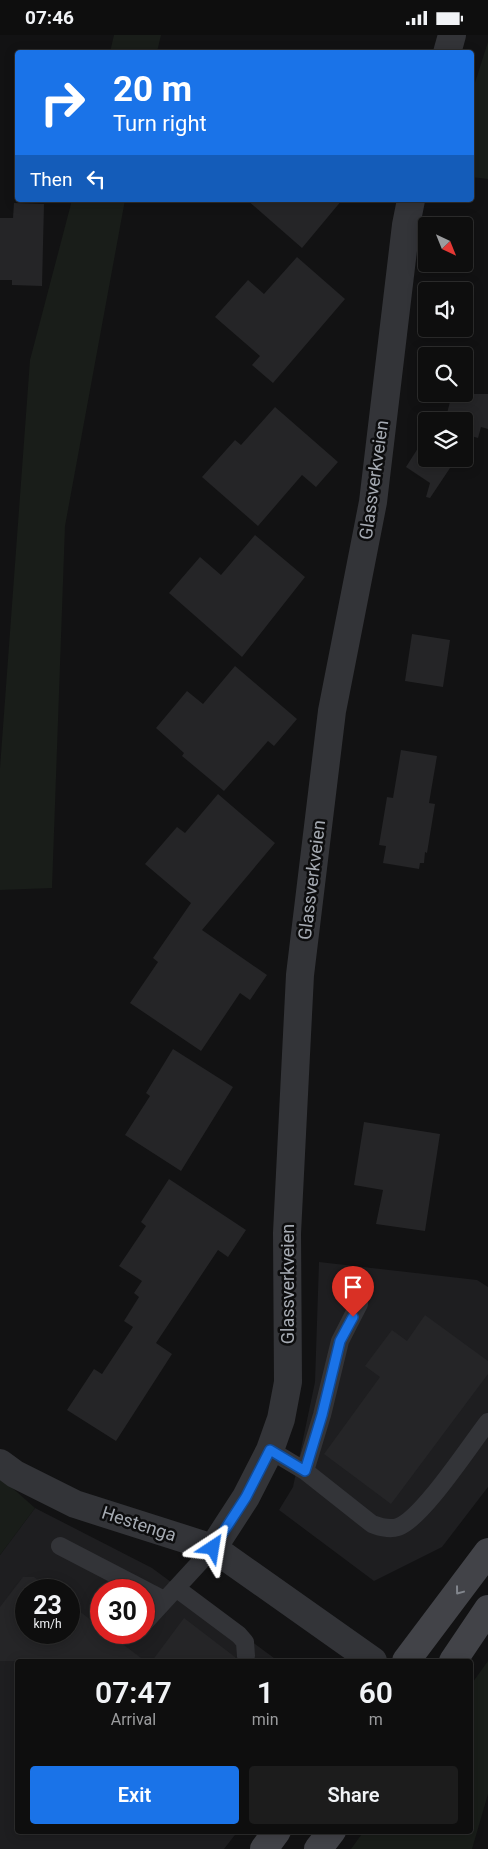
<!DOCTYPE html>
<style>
:root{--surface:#0e0e0e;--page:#1c1c1c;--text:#f1f3f6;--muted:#9b9c9e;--line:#2e2e2e;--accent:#1a73e8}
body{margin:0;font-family:Roboto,sans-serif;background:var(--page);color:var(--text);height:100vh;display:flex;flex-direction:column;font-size:19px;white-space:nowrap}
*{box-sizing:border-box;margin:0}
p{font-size:16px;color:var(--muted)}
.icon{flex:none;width:28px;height:28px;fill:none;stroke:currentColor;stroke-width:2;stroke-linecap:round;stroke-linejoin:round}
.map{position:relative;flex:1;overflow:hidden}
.details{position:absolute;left:15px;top:1624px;width:458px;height:175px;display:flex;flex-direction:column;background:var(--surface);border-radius:5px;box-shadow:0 2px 12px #0003,0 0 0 1px var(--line)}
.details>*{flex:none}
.guide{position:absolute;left:15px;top:15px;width:459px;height:152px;border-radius:5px;box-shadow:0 2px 12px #0003,0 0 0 1px var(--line);background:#1a73e8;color:#fff;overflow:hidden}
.needle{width:32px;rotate:137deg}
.fabs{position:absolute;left:418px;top:182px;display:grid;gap:10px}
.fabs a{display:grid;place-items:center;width:55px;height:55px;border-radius:5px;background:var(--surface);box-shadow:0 2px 12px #0003,0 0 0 1px var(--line);font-size:25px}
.speed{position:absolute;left:15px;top:1544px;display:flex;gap:10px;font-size:25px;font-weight:700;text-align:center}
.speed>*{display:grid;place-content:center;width:65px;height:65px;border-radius:50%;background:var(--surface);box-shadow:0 2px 12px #0003,0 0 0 1px var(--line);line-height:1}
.speed small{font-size:12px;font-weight:400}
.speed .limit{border:8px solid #d22;background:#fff;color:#111}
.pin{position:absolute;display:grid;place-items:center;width:42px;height:42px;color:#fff;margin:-51px -21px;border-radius:50% 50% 50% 0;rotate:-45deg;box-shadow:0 0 5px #0007}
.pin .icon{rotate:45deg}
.me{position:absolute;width:55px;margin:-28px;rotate:33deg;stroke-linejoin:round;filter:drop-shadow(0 0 4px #0008)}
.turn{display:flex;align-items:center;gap:18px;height:105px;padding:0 15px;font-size:22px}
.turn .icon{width:65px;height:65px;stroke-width:2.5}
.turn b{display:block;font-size:35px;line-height:42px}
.then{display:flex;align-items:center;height:48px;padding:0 15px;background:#0003;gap:10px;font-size:19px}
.eta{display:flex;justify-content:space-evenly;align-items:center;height:85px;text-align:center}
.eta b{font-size:30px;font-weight:600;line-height:35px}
.cta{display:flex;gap:10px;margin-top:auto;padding:10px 15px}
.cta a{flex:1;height:58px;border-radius:5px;background:var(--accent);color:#fff;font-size:20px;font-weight:600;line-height:58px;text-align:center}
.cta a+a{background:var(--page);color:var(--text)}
.status{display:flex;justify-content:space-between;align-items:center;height:35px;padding:0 25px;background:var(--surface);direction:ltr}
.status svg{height:14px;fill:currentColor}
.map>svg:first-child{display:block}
</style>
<div class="status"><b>07:46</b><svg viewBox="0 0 49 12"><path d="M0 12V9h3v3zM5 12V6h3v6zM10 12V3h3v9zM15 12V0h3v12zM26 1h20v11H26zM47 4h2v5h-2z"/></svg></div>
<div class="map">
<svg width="488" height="1814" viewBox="0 0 488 1814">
<rect width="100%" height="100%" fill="#121213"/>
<!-- built -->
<path fill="#1e1e20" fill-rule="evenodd" d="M319,1227L477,1245L488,1252V1452L442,1512L374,1546L279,1475L293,1452L315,1347Z
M35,1473L152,1533L278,1626H18V1796H238L224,1814H0V1520ZM26,1555H69V1598H26ZM101,1555H144V1598H101Z"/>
<!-- green -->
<path fill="#191d19" d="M114,0H161L157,17H110Z
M488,7V144L471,142V60Z
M72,165H125L65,491L52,853L0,855V733L30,325Z
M0,1442L35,1473L0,1520Z
M488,1626V1759L472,1814H351L364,1796H470V1651Z"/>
<!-- building -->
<path fill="#252527" d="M247,165H342L302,213Z
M14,168L44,169L42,251L12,250V245H0V183H13Z
M297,222L345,264L273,348L252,330L260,321L215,282L248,245L264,259Z
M452,359H488V394L481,392L478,403L471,401L464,413V386H445Z
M275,372L338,427L316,452L302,440L258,491L202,442L235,405L241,410Z
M425,402L426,424H456L430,463L426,462L430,448L406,432Z
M255,500L305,542L242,622L169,558L200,522L221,540Z
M412,599L450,605L443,652L405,646Z
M235,631L297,684L274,711L268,706L224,756L182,721L184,718L156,693L187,656L203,669Z
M401,715L437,721L429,768L435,769L427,818L425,817L424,828H420L419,834L383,828L386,811L379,810L387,762L393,763Z
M218,759L275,808L202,895L267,940L250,965L240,958L201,1016L130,968L158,927L153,923L191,868L145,829L177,792L185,798Z
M173,1014L233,1052L181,1136L125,1100L150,1061L146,1058Z
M364,1087L440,1099L425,1196L376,1189L383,1155L354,1150Z
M169,1144L246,1195L228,1222L218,1215L156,1308L172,1319L116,1406L67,1375L94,1334L102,1339L133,1292L124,1286L139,1262L134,1258L142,1246L119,1231L146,1191L141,1187Z
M425,1280L488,1326V1339L391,1469L324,1419L380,1342L365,1331L392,1295L407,1306Z
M23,1542H34L52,1555H26V1598H69V1568L101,1593V1598H108L145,1626H0V1572Z
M184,1583L235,1622L237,1626H152Z"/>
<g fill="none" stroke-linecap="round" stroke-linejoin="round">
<!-- lane -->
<path stroke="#333438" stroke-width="18" d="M270,1415L305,1436L372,1489C380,1492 389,1495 398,1492C422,1484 470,1410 488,1387
M305,1436L322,1380L340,1306L359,1269
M60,1511L164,1565
M176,1553L239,1600L245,1607L246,1621
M144,1588L213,1513"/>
<!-- street -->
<path stroke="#333438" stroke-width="28" d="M447,18L452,0
M0,1428L15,1439L75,1469L213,1513L373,1626
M213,1513L246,1462L270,1415L281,1384L288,1347L287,1198L300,940L332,676L373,467L406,190L411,165"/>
<!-- secondary -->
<path stroke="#424348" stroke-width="28" d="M406,1626L488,1517
M453,1626L488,1574
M264,1814L277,1796
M318,1814L332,1796"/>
</g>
<!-- one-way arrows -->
<defs><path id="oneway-chevron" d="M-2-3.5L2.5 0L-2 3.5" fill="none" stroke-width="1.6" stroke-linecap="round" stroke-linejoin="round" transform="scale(1.25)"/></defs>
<use stroke="#82868d" href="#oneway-chevron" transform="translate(459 1556) rotate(127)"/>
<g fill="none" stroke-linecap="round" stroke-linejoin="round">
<!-- route casing -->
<g stroke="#114b97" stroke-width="12">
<path id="route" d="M213,1513L246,1462L270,1415L305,1436L322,1380L340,1306L353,1282"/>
</g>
<!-- route -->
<use href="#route" stroke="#1a73e8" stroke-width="9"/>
</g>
<g text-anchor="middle" stroke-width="5" stroke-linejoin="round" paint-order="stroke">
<!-- street labels -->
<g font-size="18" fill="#a5aab2" stroke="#0d0d0e">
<text transform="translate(374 445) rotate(-82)" y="6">Glassverkveien</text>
<text transform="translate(312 845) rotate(-83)" y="6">Glassverkveien</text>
<text transform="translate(288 1249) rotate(-90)" y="6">Glassverkveien</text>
<text transform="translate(139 1489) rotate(18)" y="6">Hestenga</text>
</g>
</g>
</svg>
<div class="fabs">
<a><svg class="needle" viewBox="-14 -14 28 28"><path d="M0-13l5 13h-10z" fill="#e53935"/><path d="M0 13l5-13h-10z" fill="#9b9c9e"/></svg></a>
<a><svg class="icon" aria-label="sound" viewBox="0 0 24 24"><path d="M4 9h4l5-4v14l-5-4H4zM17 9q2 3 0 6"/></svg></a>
<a><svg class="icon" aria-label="search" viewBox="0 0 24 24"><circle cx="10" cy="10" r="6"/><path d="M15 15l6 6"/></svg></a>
<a><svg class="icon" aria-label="layers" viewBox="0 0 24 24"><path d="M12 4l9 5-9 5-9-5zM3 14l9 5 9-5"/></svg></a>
</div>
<div class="speed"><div>23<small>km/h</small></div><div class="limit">30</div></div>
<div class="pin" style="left:353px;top:1282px;background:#d93025"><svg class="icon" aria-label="arrive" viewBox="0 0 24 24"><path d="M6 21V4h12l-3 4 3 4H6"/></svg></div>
<svg class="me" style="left:213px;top:1513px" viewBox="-20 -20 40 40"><path d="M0-17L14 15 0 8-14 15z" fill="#1a73e8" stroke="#fff" stroke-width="4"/></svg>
<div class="guide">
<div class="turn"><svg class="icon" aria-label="right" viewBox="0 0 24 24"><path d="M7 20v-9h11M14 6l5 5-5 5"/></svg><div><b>20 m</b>Turn right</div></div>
<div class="then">Then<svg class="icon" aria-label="left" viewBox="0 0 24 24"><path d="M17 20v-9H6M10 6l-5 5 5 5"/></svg></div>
</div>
<section class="details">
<div class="eta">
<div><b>07:47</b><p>Arrival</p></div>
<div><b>1</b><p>min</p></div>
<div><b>60</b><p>m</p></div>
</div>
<div class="cta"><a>Exit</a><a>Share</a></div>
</section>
</div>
